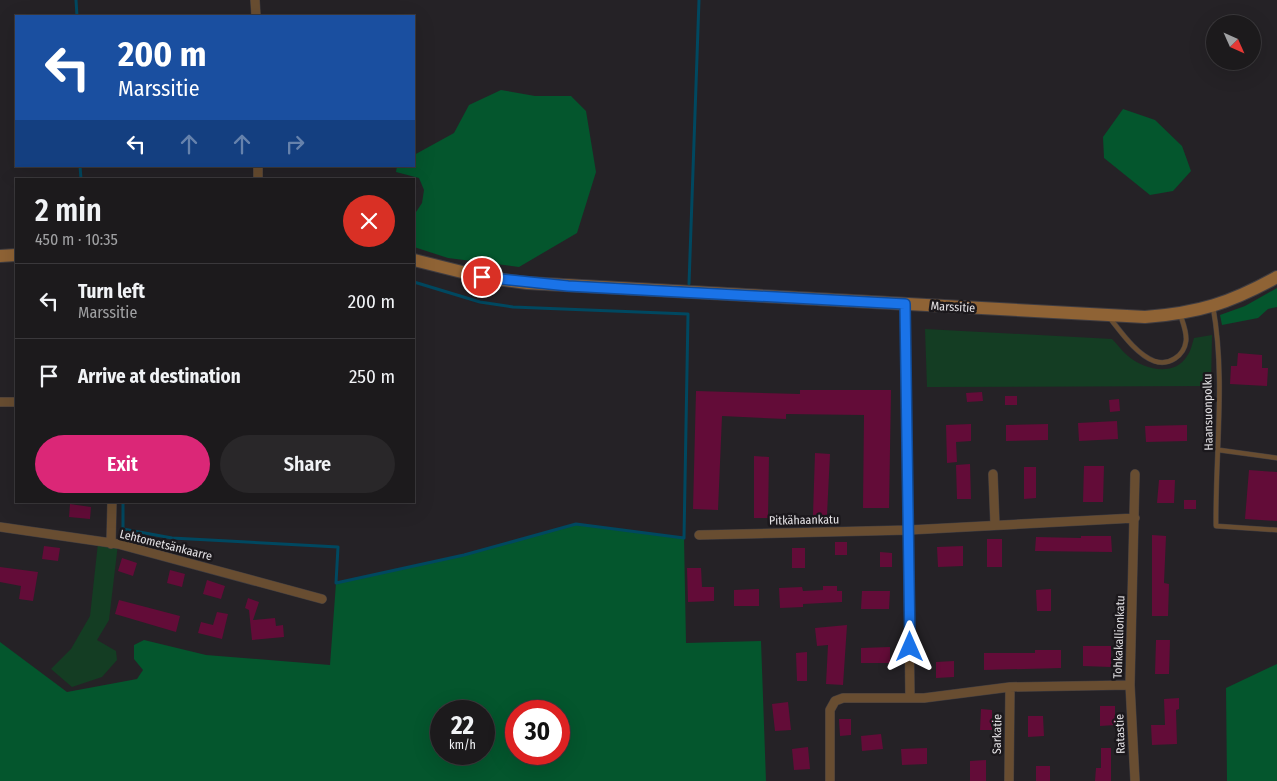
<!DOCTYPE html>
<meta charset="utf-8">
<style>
:root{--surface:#1c1a1c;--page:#292729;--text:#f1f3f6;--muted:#a0a1a3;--line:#3a383b;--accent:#db2777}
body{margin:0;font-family:"Fira Sans Condensed",sans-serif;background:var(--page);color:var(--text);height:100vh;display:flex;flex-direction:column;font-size:19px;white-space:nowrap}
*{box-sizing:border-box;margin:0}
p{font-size:16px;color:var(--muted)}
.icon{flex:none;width:28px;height:28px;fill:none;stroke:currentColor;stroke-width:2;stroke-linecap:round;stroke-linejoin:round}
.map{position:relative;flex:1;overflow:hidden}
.panel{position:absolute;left:15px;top:178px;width:400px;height:325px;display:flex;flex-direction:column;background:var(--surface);border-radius:0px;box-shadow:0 5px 20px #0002,0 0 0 1px var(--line)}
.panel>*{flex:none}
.top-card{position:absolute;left:15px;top:15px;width:400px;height:152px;border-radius:0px;box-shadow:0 5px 20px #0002,0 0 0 1px var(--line);background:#1a4fa0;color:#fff;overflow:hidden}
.needle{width:32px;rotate:135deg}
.tools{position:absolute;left:1206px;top:15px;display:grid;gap:10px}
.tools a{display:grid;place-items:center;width:55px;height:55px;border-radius:50%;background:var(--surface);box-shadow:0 5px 20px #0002,0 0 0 1px var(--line);font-size:25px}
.speed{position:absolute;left:430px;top:700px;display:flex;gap:10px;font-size:25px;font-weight:700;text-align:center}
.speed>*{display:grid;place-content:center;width:65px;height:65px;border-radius:50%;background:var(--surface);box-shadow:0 5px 20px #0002,0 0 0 1px var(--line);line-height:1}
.speed small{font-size:12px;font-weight:400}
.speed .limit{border:8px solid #d22;background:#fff;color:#111}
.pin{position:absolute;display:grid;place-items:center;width:42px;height:42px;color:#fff;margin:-21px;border:2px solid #fff;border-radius:50%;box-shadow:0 1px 5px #0007}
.me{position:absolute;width:55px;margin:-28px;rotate:0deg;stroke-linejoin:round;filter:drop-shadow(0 0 4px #0008)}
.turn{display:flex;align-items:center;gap:18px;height:105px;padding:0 20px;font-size:22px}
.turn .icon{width:65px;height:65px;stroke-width:2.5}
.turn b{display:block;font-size:35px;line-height:42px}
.lanes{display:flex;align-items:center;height:48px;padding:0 20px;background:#0003;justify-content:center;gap:25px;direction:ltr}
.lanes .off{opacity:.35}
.round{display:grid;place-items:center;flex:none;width:52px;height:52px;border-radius:26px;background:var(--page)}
.overview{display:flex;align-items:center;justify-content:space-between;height:85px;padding:0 20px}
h1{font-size:30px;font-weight:600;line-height:38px}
.action{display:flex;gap:10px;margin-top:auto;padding:10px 20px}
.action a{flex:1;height:58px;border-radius:30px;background:var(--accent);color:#fff;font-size:20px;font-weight:600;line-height:58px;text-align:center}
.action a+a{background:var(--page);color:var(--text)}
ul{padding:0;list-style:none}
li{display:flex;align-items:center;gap:15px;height:75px;padding:0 20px;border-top:1px solid var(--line)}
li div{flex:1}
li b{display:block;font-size:19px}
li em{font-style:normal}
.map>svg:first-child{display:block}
</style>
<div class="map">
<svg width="1277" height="781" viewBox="0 0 1277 781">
<rect width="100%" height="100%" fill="#252226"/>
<!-- green -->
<path fill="#143d23" d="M925,329L1112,339C1117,344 1122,351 1128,356C1144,370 1175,377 1187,356C1191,351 1192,344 1194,338L1212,335L1211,386L927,387Z
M98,543L118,544L109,620L97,640L116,651L117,660L102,677L72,687L51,669L71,649L90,616Z"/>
<!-- forest -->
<path fill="#04562d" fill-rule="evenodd" d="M501,90L535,96H571L586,111L596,172L577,233L519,267L448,258L414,247V215L422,203L424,190L419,178L396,172L397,166H414V155L454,133L469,105Z
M1123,109L1155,120L1182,146L1191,171L1173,191L1150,195L1104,158L1103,137Z
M1277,288V307L1268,309L1258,318L1222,325L1220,315L1245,306Z
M576,524L684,538L686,643L761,641L766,781H0V642L67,692L137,679L143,670L134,659V645L144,640L206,655L330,665L336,583L464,555ZM484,711V754H441V711ZM559,711V754H516V711Z
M1277,664V781H1227L1226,688Z"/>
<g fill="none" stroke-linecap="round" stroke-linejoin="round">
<!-- stream -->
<path stroke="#004860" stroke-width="3" d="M76,0L77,16
M80,166L81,179
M689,284L699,0
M123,501V529L172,538L338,547L336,583L464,555L576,524L684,538L688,314L513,307L480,302L414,282"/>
</g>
<!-- building -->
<path fill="#630c38" d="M1238,353L1262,355V368H1268L1267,386L1230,384L1231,366H1237Z
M800,390H891L889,508H863L864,415L786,414V419L722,416L718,510L693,509L696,391L800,394Z
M982,392L983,401L967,402L966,393Z
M1005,396H1017V405H1005Z
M1119,399L1120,411L1110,412L1109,400Z
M1117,421L1118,439L1079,441L1078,423Z
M971,424V441L956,442L957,462L947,463L946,425Z
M1048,424V440L1006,441V425Z
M1187,425V441L1146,442L1145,426Z
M815,453L830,454L827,515H813Z
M754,456L769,457L768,518H754Z
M970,464L971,499H957L956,465Z
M1084,466H1104L1103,502H1083Z
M1024,467H1036V498L1024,499Z
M1249,470L1277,472V521L1245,519Z
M1159,480H1175L1174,503H1157Z
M1184,500H1196V509H1184Z
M70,504L91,507L90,519L69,517Z
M1152,535L1166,536L1164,583L1169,584L1168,616H1152Z
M1081,536H1111L1112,552L1035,551L1036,537L1081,538Z
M987,539H1002V567H987Z
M835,542H847V555H835Z
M44,546L60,548L58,561L42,559Z
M963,546V566L938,567L937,547Z
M792,548H805V568H792Z
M880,552L892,553V567H880Z
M122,558L137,563L133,576L118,571Z
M0,567L38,572L33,601L19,599L21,586L0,582Z
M687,568H701L702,587H714V601L688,602Z
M170,570L185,574L182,587L167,583Z
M207,580L225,586L221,599L203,594Z
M823,586H837V591H842V602L803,604V607L780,608L779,588L802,587L803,591L823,590Z
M759,589V606H734V590Z
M1051,589V611H1037L1036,590Z
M862,591H890L889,609H861Z
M248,598L259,602L253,620L275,618L276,626L283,625L284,637L252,640L249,610L245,608Z
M119,600L180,616L176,632L115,614Z
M217,612L228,614L222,639L198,633L201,622L213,625Z
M847,625L843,685L826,684L828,645L817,646L815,628Z
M1156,640H1170L1169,674H1155Z
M1083,646H1111V667L1083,666Z
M890,647V663H861V648Z
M1035,650H1061V668L984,670V653H1035Z
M807,652V681H797L796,653Z
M954,661V677L936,678V662Z
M1179,698V709L1176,710L1177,744L1152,745L1151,725H1165L1164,699Z
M788,702L791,730L775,731L772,704Z
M1100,706H1115V725L1100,726Z
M981,709L992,710V730H980Z
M1028,716H1043L1044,736L1028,737Z
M839,719H851V735L840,736Z
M881,734L883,749L862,751L861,736Z
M808,747L810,769L794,770L792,749Z
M927,748V764L902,765L901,749Z
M1101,748H1111V781H1095L1096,768H1101Z
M986,760V781H970V761Z
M1036,766H1050V781H1036Z"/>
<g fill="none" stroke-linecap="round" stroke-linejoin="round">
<!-- lane casing -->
<g stroke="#403d41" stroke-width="5.5">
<path id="lane" d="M1213,307C1226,379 1215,454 1216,526L1277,530
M1109,317C1121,332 1136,354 1154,361C1169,366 1184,356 1186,341C1187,332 1183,323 1180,314
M1219,450L1277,458"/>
</g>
<!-- street casing -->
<g stroke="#403d41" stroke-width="10">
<path id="street" d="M255,0L256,16
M258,166V179
M905,304L910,698
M0,402H16
M993,474L995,525
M0,527L118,544L322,599
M699,535L909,530L1135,518
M111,544L112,501
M830,781V710L835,701L843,698H924L1010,687L1130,685
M1009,781L1010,687
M1135,781L1130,685L1135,474"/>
</g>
<!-- secondary casing -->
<g stroke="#403d41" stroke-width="14">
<path id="secondary" d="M0,256L16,255
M414,260L482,277L527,283L1145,317C1199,313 1230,303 1277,277"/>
</g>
<!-- lane -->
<use href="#lane" stroke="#684d31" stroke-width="4.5"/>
<!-- street -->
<use href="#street" stroke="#684d31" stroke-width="9"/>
<!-- secondary -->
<use href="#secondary" stroke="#8f6335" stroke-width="12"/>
</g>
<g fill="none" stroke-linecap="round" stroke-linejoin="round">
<!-- route casing -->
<g stroke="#114b97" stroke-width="12">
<path id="route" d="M482,277L568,286L905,304L910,647"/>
</g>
<!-- route -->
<use href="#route" stroke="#1a73e8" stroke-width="9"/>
</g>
<g text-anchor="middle" stroke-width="5" stroke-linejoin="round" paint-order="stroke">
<!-- street labels -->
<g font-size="12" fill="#e4e2e5" stroke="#1b181c">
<text transform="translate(953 307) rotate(3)" y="4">Marssitie</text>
<text transform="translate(1208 412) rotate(-91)" y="4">Haansuonpolku</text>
<text transform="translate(804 520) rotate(-1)" y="4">Pitkähaankatu</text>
<text transform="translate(166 545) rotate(14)" y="4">Lehtometsänkaarre</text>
<text transform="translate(1119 637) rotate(-88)" y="4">Tohkakallionkatu</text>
<text transform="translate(997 734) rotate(-89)" y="4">Sarkatie</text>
<text transform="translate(1120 734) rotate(-92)" y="4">Ratastie</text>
</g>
</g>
</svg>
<div class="tools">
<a><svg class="needle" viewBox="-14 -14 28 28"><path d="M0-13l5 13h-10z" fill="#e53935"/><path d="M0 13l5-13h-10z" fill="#a0a1a3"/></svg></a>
</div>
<div class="speed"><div>22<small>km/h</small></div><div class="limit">30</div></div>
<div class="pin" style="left:482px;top:277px;background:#d93025"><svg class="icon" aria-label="arrive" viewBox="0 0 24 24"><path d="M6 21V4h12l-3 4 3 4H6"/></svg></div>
<svg class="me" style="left:910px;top:647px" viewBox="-20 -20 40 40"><path d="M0-17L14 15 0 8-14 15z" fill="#1a73e8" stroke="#fff" stroke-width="4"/></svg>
<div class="top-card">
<div class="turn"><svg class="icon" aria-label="left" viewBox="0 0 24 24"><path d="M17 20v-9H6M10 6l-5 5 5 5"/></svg><div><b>200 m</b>Marssitie</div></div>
<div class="lanes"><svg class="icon" aria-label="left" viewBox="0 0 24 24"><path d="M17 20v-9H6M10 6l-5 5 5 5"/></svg><svg class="icon off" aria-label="ahead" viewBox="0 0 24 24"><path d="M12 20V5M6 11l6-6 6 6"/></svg><svg class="icon off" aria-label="ahead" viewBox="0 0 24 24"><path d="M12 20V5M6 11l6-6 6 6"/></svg><svg class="icon off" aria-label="right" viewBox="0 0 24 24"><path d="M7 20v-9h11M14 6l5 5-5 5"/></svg></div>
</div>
<section class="panel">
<div class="overview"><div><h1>2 min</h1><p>450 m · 10:35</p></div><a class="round" style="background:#d93025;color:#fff"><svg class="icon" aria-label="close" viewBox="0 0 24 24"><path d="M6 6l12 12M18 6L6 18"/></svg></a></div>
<ul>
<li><svg class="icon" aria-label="left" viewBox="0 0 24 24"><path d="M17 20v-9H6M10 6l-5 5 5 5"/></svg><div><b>Turn left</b><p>Marssitie</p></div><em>200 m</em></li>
<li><svg class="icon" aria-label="arrive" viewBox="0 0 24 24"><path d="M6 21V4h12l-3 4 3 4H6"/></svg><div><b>Arrive at destination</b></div><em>250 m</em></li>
</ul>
<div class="action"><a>Exit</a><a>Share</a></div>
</section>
</div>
